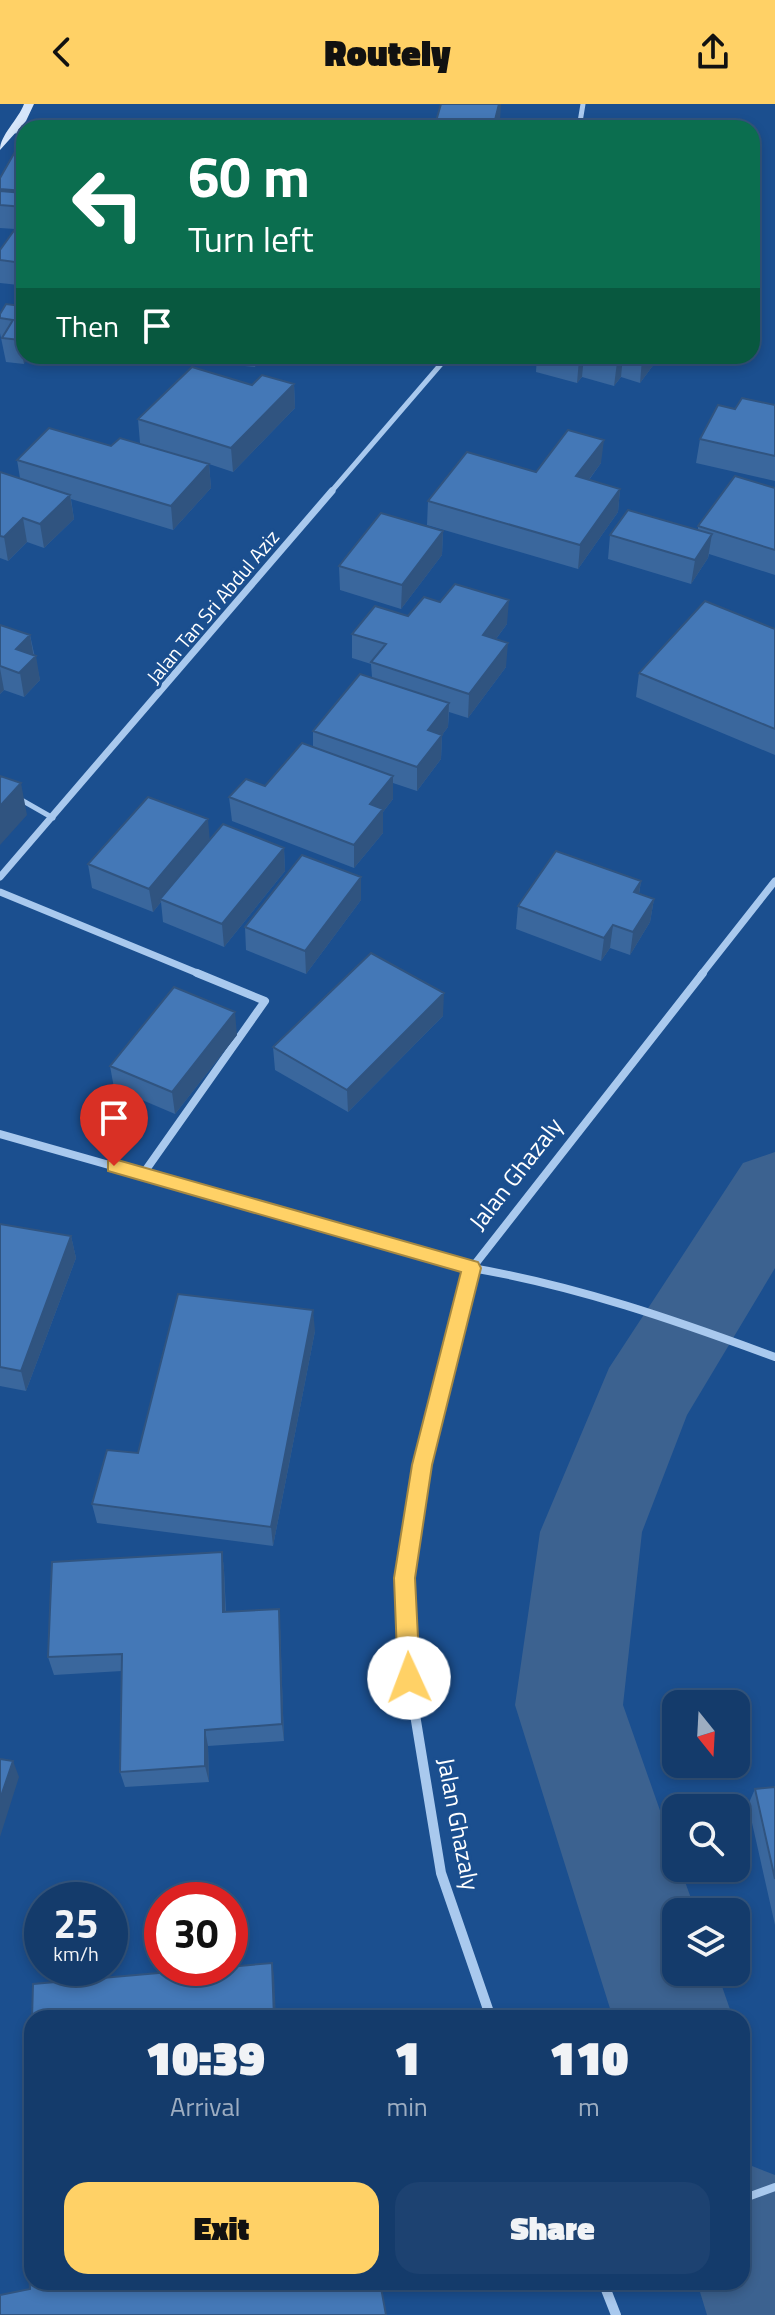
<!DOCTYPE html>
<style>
:root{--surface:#143b6b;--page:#1d4271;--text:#f1f3f6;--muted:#9dadc1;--line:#33557e;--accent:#ffd166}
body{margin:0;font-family:"Titillium Web",sans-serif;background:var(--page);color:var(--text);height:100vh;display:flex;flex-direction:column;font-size:30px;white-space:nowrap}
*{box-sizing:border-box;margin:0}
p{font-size:26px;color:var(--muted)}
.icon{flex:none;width:44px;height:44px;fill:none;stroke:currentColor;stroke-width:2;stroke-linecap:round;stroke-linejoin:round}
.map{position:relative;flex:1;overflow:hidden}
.details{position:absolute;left:24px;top:1906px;width:726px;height:280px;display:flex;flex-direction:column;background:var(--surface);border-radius:24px;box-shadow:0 4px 12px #0003,0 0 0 2px var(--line)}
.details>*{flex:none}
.hud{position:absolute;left:16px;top:16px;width:744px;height:244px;border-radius:24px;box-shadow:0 4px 12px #0003,0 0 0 2px var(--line);background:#0b6e4f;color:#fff;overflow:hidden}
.needle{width:52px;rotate:162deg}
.fabs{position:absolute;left:662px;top:1586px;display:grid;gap:16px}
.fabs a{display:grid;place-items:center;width:88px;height:88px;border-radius:16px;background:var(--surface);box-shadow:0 4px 12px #0003,0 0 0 2px var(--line);font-size:40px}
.speed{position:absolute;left:24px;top:1778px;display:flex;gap:16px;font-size:40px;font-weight:700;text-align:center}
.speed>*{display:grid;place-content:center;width:104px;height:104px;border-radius:50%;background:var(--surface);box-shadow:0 4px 12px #0003,0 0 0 2px var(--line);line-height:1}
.speed small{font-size:20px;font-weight:400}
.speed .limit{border:12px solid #d22;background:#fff;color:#111}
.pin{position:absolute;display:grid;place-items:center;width:68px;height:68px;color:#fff;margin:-82px -34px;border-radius:50% 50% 50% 0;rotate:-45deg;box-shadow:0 0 8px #0007}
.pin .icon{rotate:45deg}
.me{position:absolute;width:88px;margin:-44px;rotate:358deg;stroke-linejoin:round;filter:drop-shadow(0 0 6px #0008)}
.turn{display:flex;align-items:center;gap:28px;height:168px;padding:0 40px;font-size:36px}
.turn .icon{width:104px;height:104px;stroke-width:2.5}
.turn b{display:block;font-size:56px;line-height:68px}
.then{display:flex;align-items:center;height:76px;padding:0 40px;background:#0003;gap:16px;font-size:30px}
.eta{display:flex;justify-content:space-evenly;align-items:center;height:136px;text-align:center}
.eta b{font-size:48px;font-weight:800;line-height:56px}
.primary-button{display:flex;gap:16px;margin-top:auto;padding:16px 40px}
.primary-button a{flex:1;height:92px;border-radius:24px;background:var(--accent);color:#111;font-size:32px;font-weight:800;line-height:92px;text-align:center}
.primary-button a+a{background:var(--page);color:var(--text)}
header{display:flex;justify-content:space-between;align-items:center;height:104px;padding:0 40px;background:var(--accent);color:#111;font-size:36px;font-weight:800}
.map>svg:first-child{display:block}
</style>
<header><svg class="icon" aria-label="back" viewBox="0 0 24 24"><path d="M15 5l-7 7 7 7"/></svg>Routely<svg class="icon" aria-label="share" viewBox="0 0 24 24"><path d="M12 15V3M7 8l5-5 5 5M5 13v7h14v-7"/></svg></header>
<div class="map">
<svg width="775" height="2211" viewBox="0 0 775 2211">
<rect width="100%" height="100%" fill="#1b4f8f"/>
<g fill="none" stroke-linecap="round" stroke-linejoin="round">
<!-- river -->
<path fill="#3c6290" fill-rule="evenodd" d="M775,1048V1164L687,1311L642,1428L623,1601L676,1752V1764H680L696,1808H676V1868H717L733,1914H613L515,1601L540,1428L609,1264L743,1059Z
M742,2058L775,2071V2211H707L697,2178H742Z"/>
<!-- lane-far2 -->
<path stroke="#a9c9ee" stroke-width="4" d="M14,27L24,29"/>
<!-- lane-far1 -->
<path stroke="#a9c9ee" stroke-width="5" d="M18,694L53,714"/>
<!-- lane -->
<path stroke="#a9c9ee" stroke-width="8" d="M742,2095L775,2083"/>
<!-- street-far3 -->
<path stroke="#a9c9ee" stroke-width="5" d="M579,24L583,0
M330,389L448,252"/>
<!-- street-far2 -->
<path stroke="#a9c9ee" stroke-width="7" d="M0,773L332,387
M0,788L202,871
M701,871L775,777"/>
<!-- street-far1 -->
<path stroke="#a9c9ee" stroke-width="8" d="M0,1030L472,1164C577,1182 675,1216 775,1253
M143,1070L265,897L197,869
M405,1469L422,1361L472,1164L703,869"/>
<!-- street -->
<path stroke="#a9c9ee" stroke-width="10" d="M405,1467L409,1574L441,1769L491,1914
M603,2178L616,2211"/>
<!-- secondary -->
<path fill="#d6e6fa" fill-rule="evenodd" d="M24,0H34L26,17L0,46C0,31 18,16 24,0Z"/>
</g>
<!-- wall -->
<path fill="#3a679d" d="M24,47V176H22L19,181L0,179V146L15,125L0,124V74Z
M21,202L24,260L6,258L0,229V210Z
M38,252H88L85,257Z
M184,252H259L255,263L184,256Z
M537,252H660L640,279L621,273L614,282L582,273L577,279L536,268Z
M294,280L295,304L233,368L209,360L211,384L173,426L71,395L74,415L44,444L27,438L8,457L0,454V368L20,374L17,356L140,339L138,315L252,281Z
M775,301V377L696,359L700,335Z
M601,359L589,376L620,385L618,408L578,465L427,421L428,397L536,368Z
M775,384V471L709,450L708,454L691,480L608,455L610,431L698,426V422Z
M443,427L442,451L401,505L340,486L339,462Z
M408,512L507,520L496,535L506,563L468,614L449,608L448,623L442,631L441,655L417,687L393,679V695L383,708V729L354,764L232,717L229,693L265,682L313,643V627L372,573L371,560L352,554V530Z
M0,521L30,531L40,576L24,593L4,586L0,590Z
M775,525V651L636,593L639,569Z
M210,736L284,744L285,767L224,843L163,818L161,798L153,808L92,784L88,760Z
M641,777L639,790L654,795L650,818L630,851L610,844L601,857L516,825L518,802Z
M361,796L306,870L246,846L245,823Z
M443,912L348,1008L275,966L273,943Z
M237,931L175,1010L114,984L110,962Z
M0,1120L71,1132L76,1154L26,1287L0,1282Z
M315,1227L273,1442L97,1419L92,1400L138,1349Z
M222,1448L224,1466L226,1508L280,1523L284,1637L208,1642L209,1678L125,1683L120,1668L122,1567L54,1571L48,1553Z
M775,1683V1821L748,1701L755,1685Z"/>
<!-- shaded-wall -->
<path fill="#305480" d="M499,0H501L500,17L498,24H493Z
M19,152L22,176L19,181L15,158Z
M24,230V252H29L24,260L20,236Z
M255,252H259L255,263Z
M582,252H584L582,273L577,279L579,255Z
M621,252H623L621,273L614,282L617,258Z
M645,252H660L640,279L642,255Z
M294,280L295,304L233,368L231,344Z
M604,336L601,359L574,396L576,372Z
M209,360L211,384L173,426L171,402Z
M620,385L618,408L578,465L580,441Z
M70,391L74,415L44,444L40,420Z
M23,414L27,438L8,457L4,433Z
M443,427L442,451L401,505L402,481Z
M712,430L708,454L691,480L695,456Z
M509,496L507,520L481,555L483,531Z
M30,531L34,554L36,552L40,576L24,593L16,545Z
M508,539L506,563L468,614L469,590Z
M0,564L4,586L0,590Z
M449,599L448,623L442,631L441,655L417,687V663L428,626Z
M393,672V695L383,708V729L354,764V741L370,700Z
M21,679L27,711L0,741V702Z
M208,715L210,739L160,795L161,798L153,808L149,785Z
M284,744L285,767L224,843L222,820Z
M361,773V796L306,870L305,847Z
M641,777L637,801L634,788Z
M654,795L650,818L630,851L633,828Z
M613,821L610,844L601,857L604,834Z
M444,889L443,912L348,1008L347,986Z
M235,908L237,931L175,1010L172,988Z
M71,1132L76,1154L26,1287L21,1267Z
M313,1206L315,1227L273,1442L271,1423Z
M222,1448L224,1466L226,1526L223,1508Z
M279,1505L280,1523L284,1637L282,1620Z
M205,1626L208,1642L209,1678L205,1662Z
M13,1657L19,1673L0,1733V1695Z
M272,1859L274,1872L276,1914H274Z"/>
<!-- building -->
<path fill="#4478b7" stroke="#305480" stroke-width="2" d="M441,0H499L493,24H434Z
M16,46L24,47V87L0,85V74Z
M0,87L24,89V103L0,101Z
M18,121L24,122V153L19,152L15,158L0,156V146Z
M24,197V230L20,236L2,234L13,216L0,214V210L6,200L21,202Z
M568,252H582L579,255Z
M593,252H621L617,258Z
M192,263L252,281L262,271L294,280L231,344L138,315Z
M742,294L775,301V352L700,335L718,301L735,305Z
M49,324L111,342L120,334L209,360L171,402L17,356Z
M568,326L604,336L576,372L620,385L580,441L428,397L467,348L536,368Z
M0,368L70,391L40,420L23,414L4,433L0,432Z
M735,372L775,384V446L698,422Z
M628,406L712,430L695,456L610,431Z
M381,409L443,427L402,481L339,462Z
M455,480L509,496L483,531L508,539L469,590L371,558L386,540L352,530L375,502L408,512L424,493L440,498Z
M705,497L775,525V625L639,569Z
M0,521L30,531L16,545L36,552L19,569L0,562Z
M360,570L449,599L428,626L442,631L417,663L313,627Z
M302,639L393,672L370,700L383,705L354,741L229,693L246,675L265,682Z
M0,672L21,679L0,702Z
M148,693L208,715L149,785L88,760Z
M223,720L284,744L222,820L160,795Z
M556,747L641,777L634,788L654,795L633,828L613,821L604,834L518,802Z
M302,751L361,773L305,847L245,823Z
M371,849L444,889L347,986L273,943Z
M174,883L235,908L172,988L110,962Z
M0,1120L71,1132L21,1267L0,1263Z
M178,1190L313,1206L271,1423L92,1400L107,1346L138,1349Z
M222,1448L223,1508L279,1505L282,1620L205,1626V1662L120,1668L122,1550L48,1553L52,1458Z
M0,1655L13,1657L0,1695Z
M775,1683V1775L755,1685Z
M272,1859L274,1914H32L33,1880Z
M32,1928V2034H29Z
M32,2098V2178H380L386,2211H0V2191L30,2185L25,2099Z"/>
<!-- route -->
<path fill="#ffd166" stroke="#a68842" stroke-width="2" d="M114,1055L478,1158L481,1164L432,1361L415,1474L420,1574L417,1581L409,1584L401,1581L398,1574L394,1474L412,1361L461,1168L108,1067V1057Z"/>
<g text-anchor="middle" stroke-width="6" stroke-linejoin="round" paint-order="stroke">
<!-- far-street labels -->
<g font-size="20" fill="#fff" stroke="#1b4f8f">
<text transform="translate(213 503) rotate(-50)" y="7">Jalan Tan Sri Abdul Aziz</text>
</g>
<!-- street labels -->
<g font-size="24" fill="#fff" stroke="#1b4f8f">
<text transform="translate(516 1070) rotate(-52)" y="8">Jalan Ghazaly</text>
<text transform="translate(458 1720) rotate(79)" y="8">Jalan Ghazaly</text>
</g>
</g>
</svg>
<div class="fabs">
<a><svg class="needle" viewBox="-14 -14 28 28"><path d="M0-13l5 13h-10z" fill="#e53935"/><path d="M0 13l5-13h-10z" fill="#9dadc1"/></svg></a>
<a><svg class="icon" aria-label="search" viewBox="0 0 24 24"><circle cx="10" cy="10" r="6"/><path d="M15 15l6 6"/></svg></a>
<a><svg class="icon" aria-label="layers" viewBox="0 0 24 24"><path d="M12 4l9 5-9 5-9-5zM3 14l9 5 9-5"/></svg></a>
</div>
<div class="speed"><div>25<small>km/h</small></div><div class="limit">30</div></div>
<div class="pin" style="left:114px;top:1062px;background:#d93025"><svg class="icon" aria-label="arrive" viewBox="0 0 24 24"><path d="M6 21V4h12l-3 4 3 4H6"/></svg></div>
<svg class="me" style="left:409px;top:1574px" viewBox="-20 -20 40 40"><circle r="19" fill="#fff"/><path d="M0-13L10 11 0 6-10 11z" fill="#ffd166"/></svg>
<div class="hud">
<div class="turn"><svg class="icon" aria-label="left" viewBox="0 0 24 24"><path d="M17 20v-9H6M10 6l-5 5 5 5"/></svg><div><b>60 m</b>Turn left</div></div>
<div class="then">Then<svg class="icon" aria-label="arrive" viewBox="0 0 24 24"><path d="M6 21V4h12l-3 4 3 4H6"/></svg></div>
</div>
<section class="details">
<div class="eta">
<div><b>10:39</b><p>Arrival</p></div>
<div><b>1</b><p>min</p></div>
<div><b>110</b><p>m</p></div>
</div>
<div class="primary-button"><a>Exit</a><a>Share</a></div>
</section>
</div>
